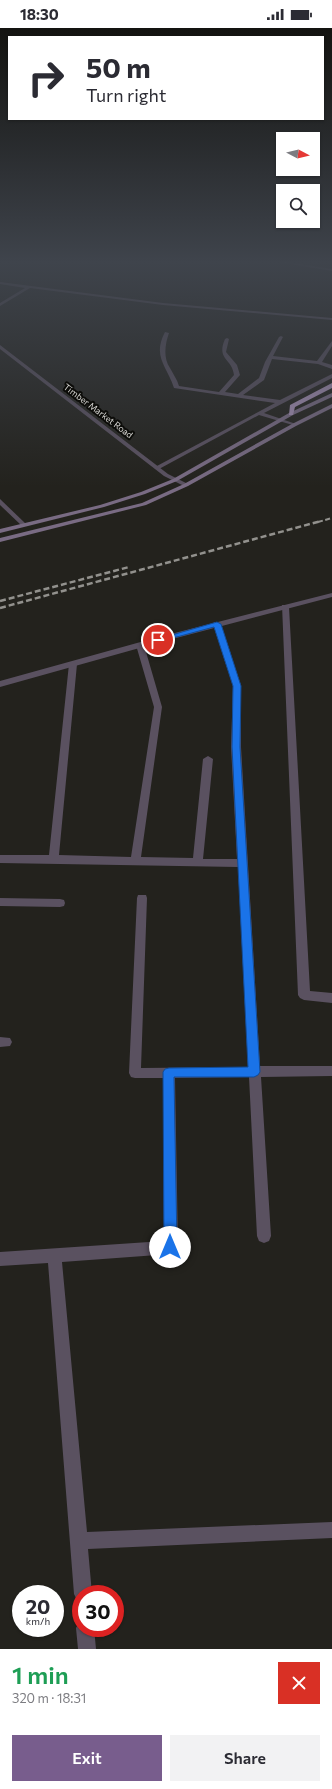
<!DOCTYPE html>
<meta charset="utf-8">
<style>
:root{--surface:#fff;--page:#f2f2f3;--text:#2b2b33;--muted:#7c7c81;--accent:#785d8d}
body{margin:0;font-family:Commissioner,sans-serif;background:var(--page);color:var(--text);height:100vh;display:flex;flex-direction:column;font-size:15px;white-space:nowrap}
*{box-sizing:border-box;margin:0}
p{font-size:13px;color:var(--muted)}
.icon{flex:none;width:22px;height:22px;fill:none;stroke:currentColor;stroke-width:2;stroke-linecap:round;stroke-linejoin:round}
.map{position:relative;height:1621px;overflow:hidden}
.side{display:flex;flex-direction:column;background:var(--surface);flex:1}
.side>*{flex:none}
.banner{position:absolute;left:8px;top:8px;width:316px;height:84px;border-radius:0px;box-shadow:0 1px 3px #0004;background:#fff;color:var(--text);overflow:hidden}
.needle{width:26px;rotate:97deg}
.fabs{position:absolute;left:276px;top:104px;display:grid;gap:8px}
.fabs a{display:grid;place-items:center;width:44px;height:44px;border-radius:0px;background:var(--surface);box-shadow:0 1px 3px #0004;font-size:20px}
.speed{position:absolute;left:12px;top:1557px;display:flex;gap:8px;font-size:20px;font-weight:700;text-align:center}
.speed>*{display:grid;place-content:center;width:52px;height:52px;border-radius:50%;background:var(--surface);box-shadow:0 1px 3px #0004;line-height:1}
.speed small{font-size:10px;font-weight:400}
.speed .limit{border:6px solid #d22;background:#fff;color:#111}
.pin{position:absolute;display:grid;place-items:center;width:34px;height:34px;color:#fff;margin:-17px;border:2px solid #fff;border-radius:50%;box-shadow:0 1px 4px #0007}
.me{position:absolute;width:44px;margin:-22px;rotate:0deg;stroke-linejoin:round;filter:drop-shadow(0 0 3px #0008)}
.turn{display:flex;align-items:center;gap:14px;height:84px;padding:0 12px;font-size:18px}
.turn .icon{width:52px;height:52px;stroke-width:2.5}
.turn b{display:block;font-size:28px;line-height:34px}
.round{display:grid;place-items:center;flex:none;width:42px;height:42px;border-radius:0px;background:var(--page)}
.head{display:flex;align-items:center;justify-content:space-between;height:68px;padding:0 12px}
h1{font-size:24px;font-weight:600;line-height:30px;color:#1e9e55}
.button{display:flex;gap:8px;margin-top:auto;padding:8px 12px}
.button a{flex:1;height:46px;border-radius:0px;background:var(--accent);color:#fff;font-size:16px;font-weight:600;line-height:46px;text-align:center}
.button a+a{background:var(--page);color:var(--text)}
.status{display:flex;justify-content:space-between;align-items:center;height:28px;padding:0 20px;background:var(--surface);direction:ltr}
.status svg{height:11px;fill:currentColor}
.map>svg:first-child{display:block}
</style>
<div class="status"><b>18:30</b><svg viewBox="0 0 49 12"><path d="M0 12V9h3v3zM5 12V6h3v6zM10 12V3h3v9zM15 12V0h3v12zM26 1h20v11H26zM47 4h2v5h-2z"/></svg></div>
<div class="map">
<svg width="332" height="1621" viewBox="0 0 332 1621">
<rect width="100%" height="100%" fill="#23221d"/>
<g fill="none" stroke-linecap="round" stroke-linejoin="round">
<!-- service -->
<path fill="#5a5160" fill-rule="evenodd" d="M0,471L26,496V498H22L0,477Z"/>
<!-- minor -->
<path fill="#5a5160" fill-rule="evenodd" d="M266,232H275L332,241V243Z
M0,254L163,275L332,290V292L163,277L30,260L0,278V275L25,260L0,256Z
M165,304L169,305C165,316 163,330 170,340C173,346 177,351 179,358L219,364L234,347C232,330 216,332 225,311L227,310L229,311L226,324L237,337L240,347L225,364L238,366L259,350L265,334L279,309L281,308L283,309L273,328L317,333L332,313V318L322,334L332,337V341L318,336L272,331L264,352L243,367L280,372L332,346V350L264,385L296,396V398L259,387L159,441H155V439L275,375L174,360C167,338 152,329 165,304Z
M282,577H285L289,579L310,963L332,965V975L304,972L300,970L298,967Z
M214,594H220L221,596L241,658V719L260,1038H332V1048L261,1049L271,1208L269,1213L264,1215L259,1213L257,1208L249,1049L175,1050L178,1219L176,1224L171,1226L62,1234L87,1504L332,1494V1510L88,1521L92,1566H81V1574L77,1572L74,1566L48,1235L0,1238V1224L164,1213L163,1050H135L131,1049L129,1045L137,870L138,867H146L147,870L141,1040L248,1039L238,839L0,835V827H49L69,636L73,634L77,636L59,827L131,829L154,679L136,617L140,615L144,617L162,679L141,829L193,830L203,731L208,728L213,731L203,831H237L231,719L233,658L213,596Z
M0,870L60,871L64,872L65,875L64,878L60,879L0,878Z
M0,1009L10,1010L12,1014L10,1018L0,1019Z
M81,1593V1600H94L96,1621H78L76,1600L79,1594Z"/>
<!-- tertiary -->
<path fill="#5a5160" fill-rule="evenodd" d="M0,317L168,446L188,456V458H184L164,448L0,321Z
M332,565V569L161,614L0,659V653L155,610Z"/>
<!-- secondary -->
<path fill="#796b83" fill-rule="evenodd" d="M332,365V369L293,387L177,453L145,466L104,479L0,505V501L100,477L141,464L173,451L289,385Z
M332,376V380L296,398L188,458L146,477L0,514V510L142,475L184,456L292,396Z"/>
<!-- motorway -->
<path fill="#a791b6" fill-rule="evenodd" d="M332,355V360L295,379L293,387H289L290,377Z"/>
<!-- rail-far1 -->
<path stroke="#92918d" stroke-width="2" stroke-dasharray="5 2.5" stroke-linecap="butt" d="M318,494L332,490"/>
<!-- rail -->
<path stroke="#92918d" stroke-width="2.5" stroke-dasharray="6 3" stroke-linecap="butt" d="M0,573L129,539
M0,580L321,493"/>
</g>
<!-- sky -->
<linearGradient id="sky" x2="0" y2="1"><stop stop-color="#131310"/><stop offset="0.51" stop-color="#3f444c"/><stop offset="1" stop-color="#3f444c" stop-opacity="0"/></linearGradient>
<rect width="332" height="459" fill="url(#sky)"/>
<!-- route -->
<path fill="#1a73e8" stroke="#114b97" d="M217,594L221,596L241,658L240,719L260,1044L258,1047L254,1049H174L177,1219L175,1224L170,1225L166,1224L164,1219L163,1044L165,1041L169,1040L248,1039L232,719L233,658L214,599L158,614L154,612Z"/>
<g text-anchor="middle" stroke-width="4" stroke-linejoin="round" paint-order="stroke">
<!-- far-street labels -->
<g font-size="9" fill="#d6d5d2" stroke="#0c0c09">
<text transform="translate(98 383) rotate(37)" y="3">Timber Market Road</text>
</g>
</g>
</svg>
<div class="fabs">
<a><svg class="needle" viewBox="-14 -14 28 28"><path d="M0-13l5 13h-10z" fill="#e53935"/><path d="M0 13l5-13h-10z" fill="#7c7c81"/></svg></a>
<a><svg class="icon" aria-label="search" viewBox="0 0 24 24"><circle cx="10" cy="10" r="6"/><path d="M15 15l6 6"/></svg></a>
</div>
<div class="speed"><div>20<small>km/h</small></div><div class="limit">30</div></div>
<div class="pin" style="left:158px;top:612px;background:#d93025"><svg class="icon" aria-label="arrive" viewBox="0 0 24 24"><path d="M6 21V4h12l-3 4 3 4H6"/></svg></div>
<svg class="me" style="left:170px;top:1219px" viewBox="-20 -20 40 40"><circle r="19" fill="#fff"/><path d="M0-13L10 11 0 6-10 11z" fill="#1a73e8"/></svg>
<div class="banner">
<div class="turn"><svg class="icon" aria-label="right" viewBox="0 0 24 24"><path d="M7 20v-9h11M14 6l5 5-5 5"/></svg><div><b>50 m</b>Turn right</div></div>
</div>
</div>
<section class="side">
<div class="head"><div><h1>1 min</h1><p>320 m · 18:31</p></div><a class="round" style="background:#d93025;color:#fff"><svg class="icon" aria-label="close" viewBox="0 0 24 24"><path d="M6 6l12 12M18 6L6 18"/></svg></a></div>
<div class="button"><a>Exit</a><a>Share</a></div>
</section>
